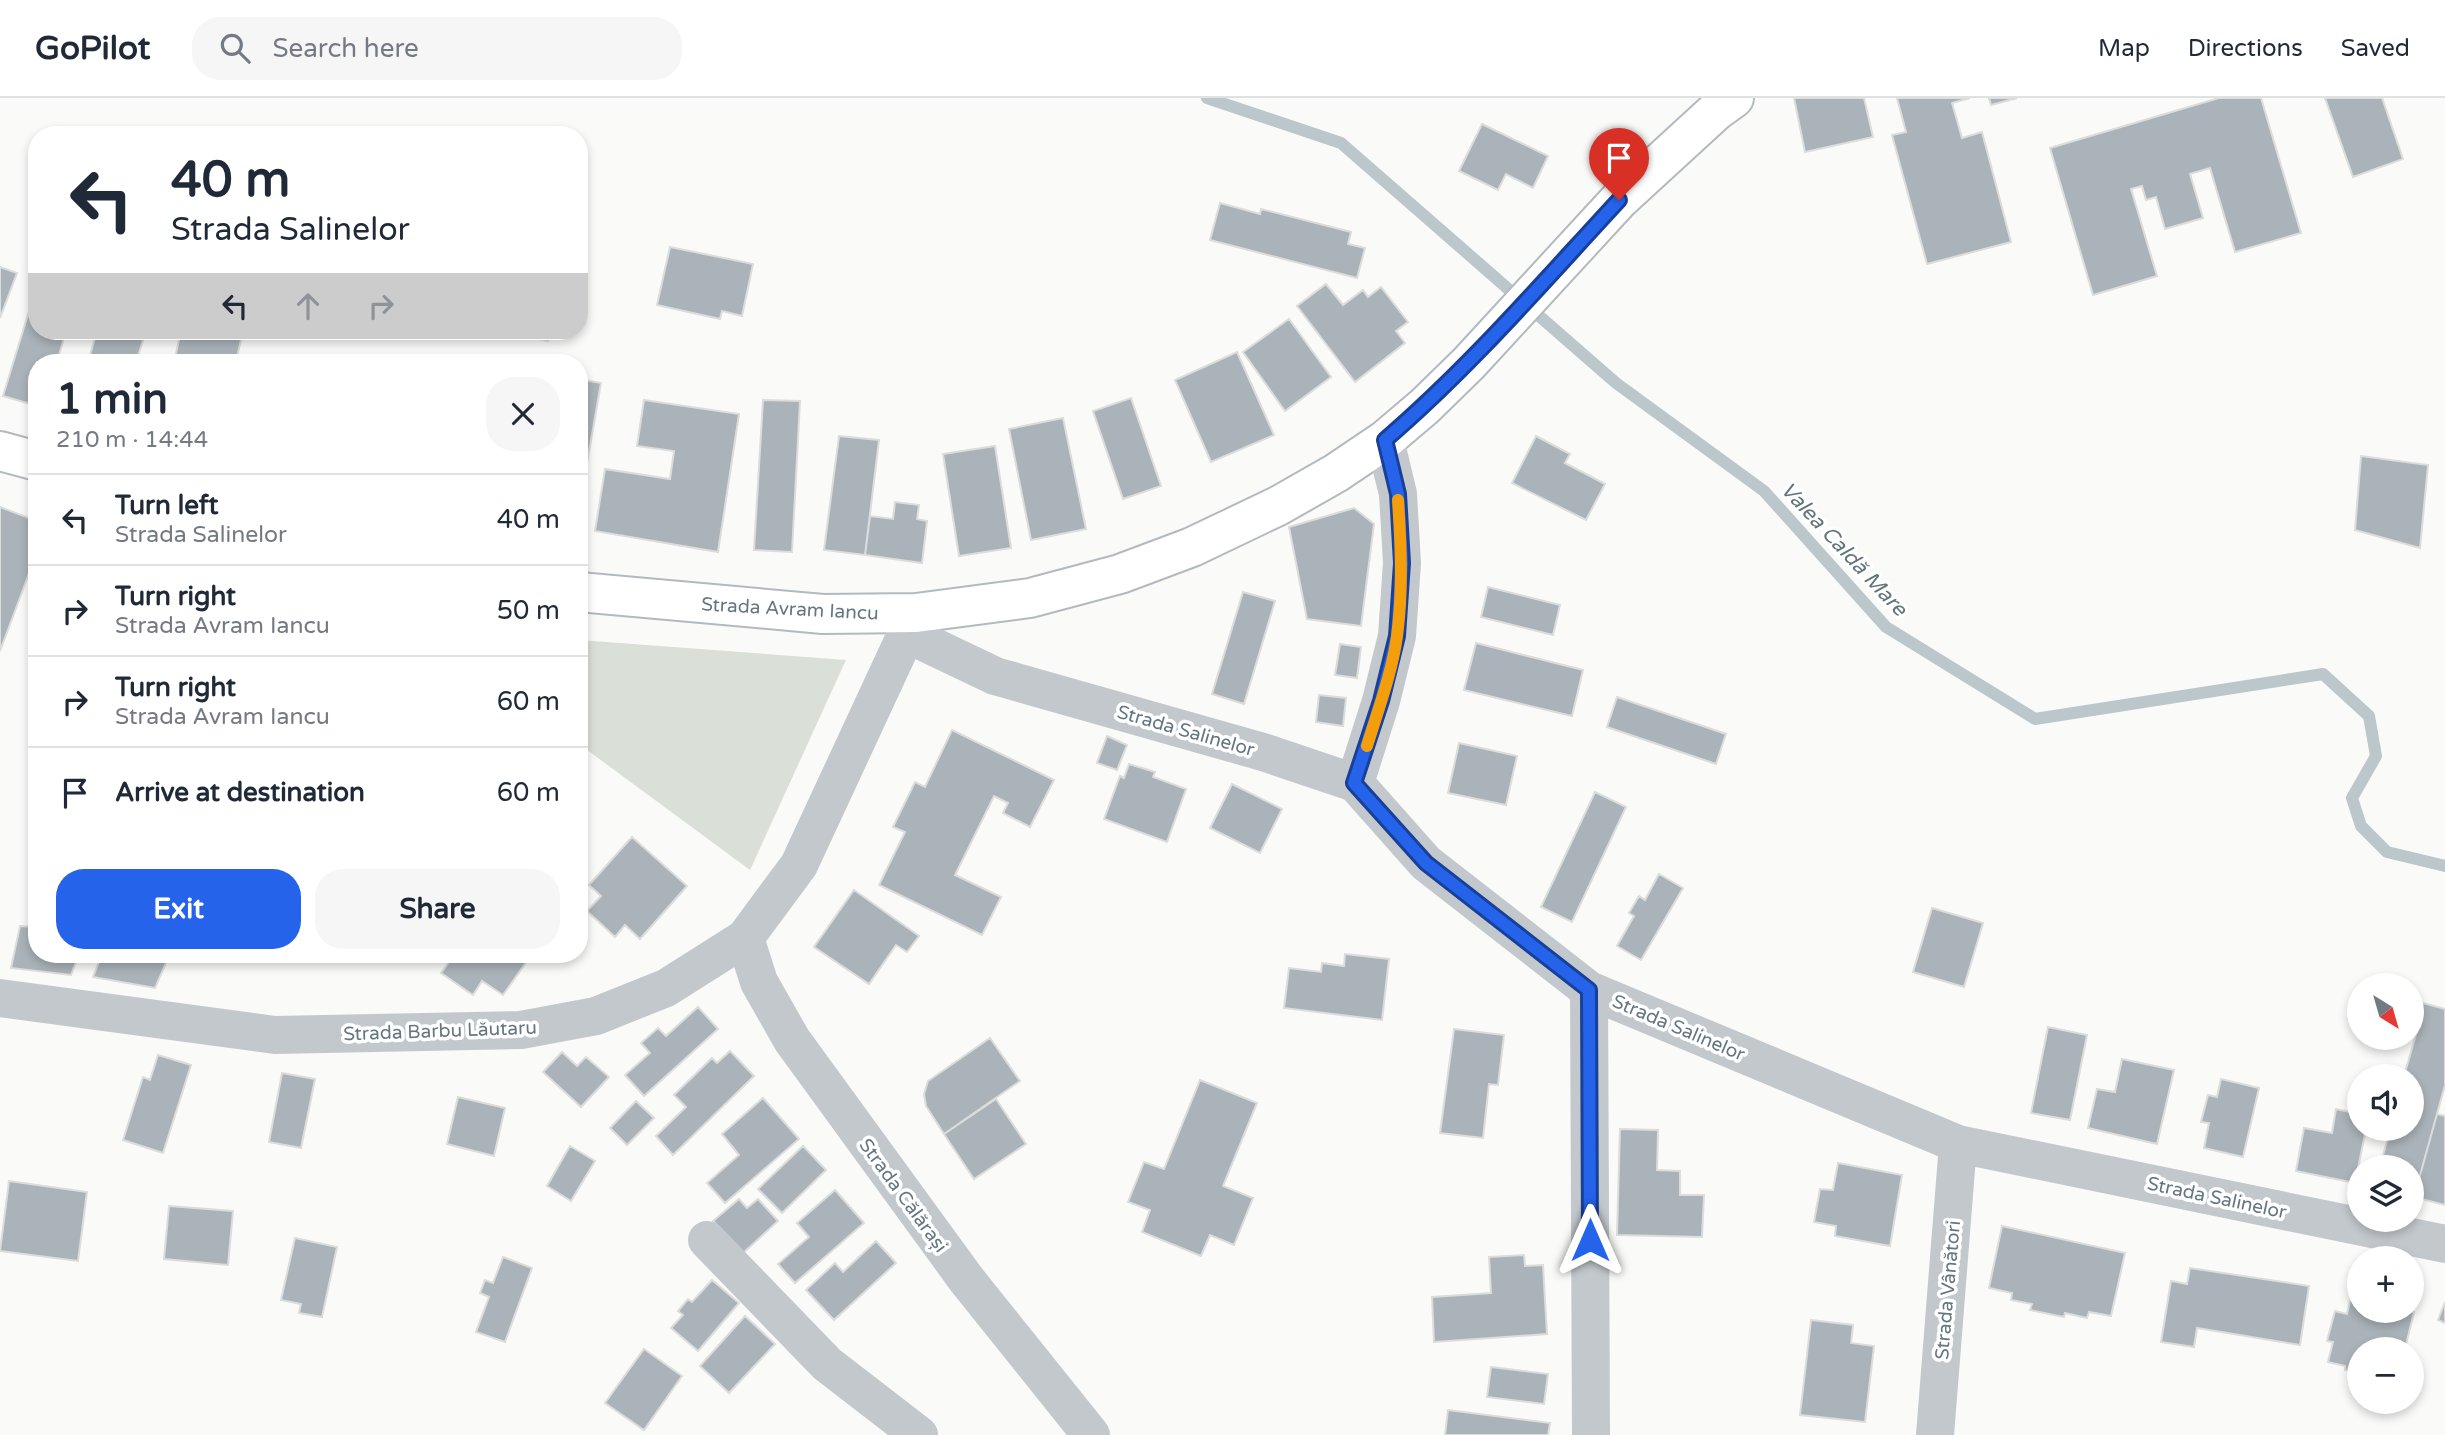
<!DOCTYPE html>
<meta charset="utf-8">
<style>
:root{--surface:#fff;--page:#f6f6f7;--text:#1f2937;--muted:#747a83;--line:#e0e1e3;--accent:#2563eb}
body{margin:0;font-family:"Varela Round",sans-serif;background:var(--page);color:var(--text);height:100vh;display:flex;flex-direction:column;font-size:26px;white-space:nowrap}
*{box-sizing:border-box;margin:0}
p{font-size:23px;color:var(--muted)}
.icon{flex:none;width:38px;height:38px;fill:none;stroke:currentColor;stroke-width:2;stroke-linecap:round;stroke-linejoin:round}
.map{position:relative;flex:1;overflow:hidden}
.sheet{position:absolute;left:28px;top:256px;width:560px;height:609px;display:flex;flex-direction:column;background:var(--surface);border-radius:28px;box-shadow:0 4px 10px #0003}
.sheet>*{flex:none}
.top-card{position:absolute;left:28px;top:28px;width:560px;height:214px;border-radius:28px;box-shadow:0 4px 10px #0003;background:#fff;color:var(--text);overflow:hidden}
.needle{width:46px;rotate:143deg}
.tools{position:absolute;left:2347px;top:875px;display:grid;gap:14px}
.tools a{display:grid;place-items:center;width:77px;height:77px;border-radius:50%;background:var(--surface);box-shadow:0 4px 10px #0003;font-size:35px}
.pin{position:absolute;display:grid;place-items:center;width:60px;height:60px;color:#fff;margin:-72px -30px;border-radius:50% 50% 50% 0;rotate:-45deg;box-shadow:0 0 7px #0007}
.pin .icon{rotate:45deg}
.me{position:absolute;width:77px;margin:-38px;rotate:0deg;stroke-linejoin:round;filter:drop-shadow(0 0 5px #0008)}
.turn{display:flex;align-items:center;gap:24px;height:147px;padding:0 28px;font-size:32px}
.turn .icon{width:91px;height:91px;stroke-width:2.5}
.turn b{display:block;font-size:49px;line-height:60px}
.lanes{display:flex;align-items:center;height:66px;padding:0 28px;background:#0003;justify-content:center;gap:35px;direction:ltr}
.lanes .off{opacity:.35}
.round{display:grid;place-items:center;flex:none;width:74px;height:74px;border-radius:28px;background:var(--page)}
.summary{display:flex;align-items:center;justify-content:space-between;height:119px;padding:0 28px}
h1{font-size:42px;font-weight:800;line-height:52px}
.cta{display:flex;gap:14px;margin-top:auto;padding:14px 28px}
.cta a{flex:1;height:80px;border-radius:28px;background:var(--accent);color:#fff;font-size:28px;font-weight:800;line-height:80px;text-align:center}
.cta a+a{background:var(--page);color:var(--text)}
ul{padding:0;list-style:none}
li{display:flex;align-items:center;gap:21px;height:91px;padding:0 28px;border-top:2px solid var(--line)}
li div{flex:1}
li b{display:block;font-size:26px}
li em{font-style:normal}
header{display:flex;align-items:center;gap:42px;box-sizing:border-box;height:98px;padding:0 35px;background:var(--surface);border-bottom:2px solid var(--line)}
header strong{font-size:33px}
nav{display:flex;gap:38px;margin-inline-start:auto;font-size:24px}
.search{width:490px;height:63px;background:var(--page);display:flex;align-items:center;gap:18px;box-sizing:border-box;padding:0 24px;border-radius:28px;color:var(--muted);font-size:26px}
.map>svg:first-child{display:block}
</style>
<header>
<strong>GoPilot</strong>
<div class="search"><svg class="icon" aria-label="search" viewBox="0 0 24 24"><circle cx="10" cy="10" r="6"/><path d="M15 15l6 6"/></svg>Search here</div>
<nav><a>Map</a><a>Directions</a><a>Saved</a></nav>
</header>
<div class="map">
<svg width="2445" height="1337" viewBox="0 0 2445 1337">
<rect width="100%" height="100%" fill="#fafaf8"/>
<!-- green -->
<path fill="#dadfd7" d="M579,542L846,562L750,772L579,646Z"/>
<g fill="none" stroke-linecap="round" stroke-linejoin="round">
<!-- stream -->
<path stroke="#bbc7cb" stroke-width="12" d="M1207,0L1341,45L1616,285L1764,393L1886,529L2035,621L2323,576L2369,618L2376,658L2352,700L2361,728L2387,754L2445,768"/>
</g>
<!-- building -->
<path fill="#aab3b9" stroke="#dcdcda" stroke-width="2" d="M1794,0H1864L1873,39L1805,54Z
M1897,0H1970L1952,5L1962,40L1982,34L2011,144L1927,166L1892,37L1906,34Z
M1989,0H2017L1991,7Z
M2219,0H2261L2301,135L2235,154L2210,70L2190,76L2203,120L2165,131L2156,99L2146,102L2142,88L2131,91L2157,178L2093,197L2050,50Z
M2325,0H2382L2403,61L2353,79Z
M1482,26L1548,58L1533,90L1506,76L1498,92L1459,73Z
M1220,105L1260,116L1261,111L1351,134L1348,146L1365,150L1357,180L1210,142Z
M670,149L753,166L742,218L722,213L720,221L657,207Z
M0,169L17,175L0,220Z
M1326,186L1343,207L1363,192L1368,199L1381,189L1408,224L1396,233L1405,245L1355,284L1297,208Z
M37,187V233H66L57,264H37V308L3,298Z
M1289,221L1331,279L1285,313L1243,254Z
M97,233H146L136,264H88Z
M181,233H243L236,264H174Z
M506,233H550L548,243Z
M1237,254L1274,337L1211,364L1175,282Z
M579,281L601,285L579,411Z
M1131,300L1161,388L1123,401L1093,313Z
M644,302L739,316L718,454L595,433L605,371L670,381L674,353L637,348Z
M763,302L800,303L792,454L754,452Z
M1063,320L1086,431L1031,442L1009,331Z
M839,338L879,342L865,457L824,452Z
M1536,338L1570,356L1565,365L1605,386L1586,422L1512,385Z
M995,348L1011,450L959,458L943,356Z
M2361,358L2428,367L2420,450L2355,432Z
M895,404L919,407L917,421L927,423L922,465L865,457L870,418L893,421Z
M0,409L37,423V454L0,553Z
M1354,410L1374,426L1361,528L1307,521L1289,429Z
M1488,489L1560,507L1553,537L1481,519Z
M1243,494L1275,503L1244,606L1212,596Z
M1476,545L1583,572L1572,618L1464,592Z
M1340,546L1361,549L1357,580L1335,577Z
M1319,597L1346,600L1343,628L1316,624Z
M1617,599L1726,636L1716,666L1607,629Z
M952,632L1054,682L1030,729L1003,715L1008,705L994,698L955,777L1001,799L982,837L879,787L905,734L893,729L915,684L925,689Z
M1107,638L1127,647L1117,672L1097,665Z
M1459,645L1517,658L1506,707L1448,695Z
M1129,666L1155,674L1153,679L1186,691L1167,744L1104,721L1120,678L1124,680Z
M1232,686L1282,711L1260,755L1210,730Z
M1595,694L1626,709L1572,824L1541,809Z
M632,739L687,788L640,841L625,827L615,839L587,813L601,798L589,787Z
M1659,776L1683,790L1641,862L1617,848L1634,818L1629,815L1639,798L1645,802Z
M854,792L919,838L907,854L896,847L869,886L814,849Z
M1932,810L1983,825L1964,889L1913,874Z
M20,828L37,829V856H79L71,877L11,870Z
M102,856H170L155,890L93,879Z
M455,856H532L503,897L482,883L473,897L441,875Z
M1345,856L1389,861L1382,922L1284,910L1289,870L1321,874L1322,865L1344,868Z
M2412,902L2445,911V987L2414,1099L2412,1098V1069H2380L2390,1031H2412V978H2404L2417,933L2412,932Z
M698,909L718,931L644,998L625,977L650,955L641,945L658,930L666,938Z
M2048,929L2087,937L2070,1022L2031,1015Z
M1454,931L1504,937L1498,987L1489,986L1483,1040L1440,1035Z
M990,940L1020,983L944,1036L926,1008L924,996L928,983Z
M730,953L754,978L673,1057L656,1038L686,1009L674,997L712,960L717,965Z
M562,954L577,968L586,959L609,979L581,1009L543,974Z
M158,957L191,967L163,1055L123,1042L143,979L150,982Z
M2122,961L2174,972L2157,1046L2088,1030L2097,991L2115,994Z
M282,975L315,981L301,1050L269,1044Z
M2221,981L2259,990L2243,1059L2204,1050L2209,1025L2201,1024L2208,997L2217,999Z
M1200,982L1257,1005L1223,1088L1253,1100L1234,1147L1210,1137L1201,1158L1142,1134L1150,1112L1128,1104L1144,1064L1164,1071Z
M458,999L505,1010L494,1058L447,1046Z
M763,1000L799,1041L725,1105L707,1085L739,1057L722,1036Z
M996,1001L1026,1046L974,1081L944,1036Z
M636,1003L654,1020L627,1047L610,1030Z
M2336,1011L2359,1016V1031H2366L2355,1085L2296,1073L2304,1030L2332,1035Z
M2437,1016L2445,1018V1107L2414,1099Z
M1620,1031L1658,1032L1657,1072L1680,1073V1097H1704L1702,1139L1617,1137Z
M570,1048L595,1063L571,1103L547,1088Z
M803,1048L826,1072L782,1115L758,1091Z
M1838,1065L1902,1077L1890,1148L1835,1138L1836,1128L1814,1124L1820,1091L1833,1092Z
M9,1083L87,1094L78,1163L0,1153Z
M835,1092L864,1125L795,1185L778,1166L809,1139L797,1125Z
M739,1101L747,1110L758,1101L778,1123L742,1156L713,1123Z
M169,1108L233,1113L228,1167L164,1161Z
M2002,1128L2125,1155L2111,1218L2089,1214L2087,1220L2065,1215L2064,1219L2030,1212L2032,1206L2011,1202L2012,1195L1989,1190Z
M295,1140L337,1149L322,1219L299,1215L301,1206L281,1202Z
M876,1143L896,1165L834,1222L806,1192L835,1165L843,1174Z
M1524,1157L1525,1168L1543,1167L1547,1236L1434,1244L1432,1199L1491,1195L1489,1159Z
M503,1159L532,1170L505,1244L476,1234L489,1199L480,1195L485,1182L493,1185Z
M2190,1170L2309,1188L2300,1247L2197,1230L2194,1249L2161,1244L2171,1183L2187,1186Z
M712,1182L739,1205L698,1253L671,1230L683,1217L678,1213L688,1201L692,1204Z
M2351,1199L2359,1201V1213L2414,1214L2405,1251H2359V1275L2345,1272V1268L2328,1264L2333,1244L2327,1243L2335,1213L2347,1216Z
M2445,1204V1225L2438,1222Z
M745,1218L775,1246L729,1295L700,1268Z
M1811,1222L1853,1227L1851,1245L1874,1248L1865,1324L1800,1317Z
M644,1251L682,1278L644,1332L605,1305Z
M1491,1269L1548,1276L1544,1306L1487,1299Z
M1448,1312L1550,1325L1548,1337H1445Z"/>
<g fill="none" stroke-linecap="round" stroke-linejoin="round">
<!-- secondary casing -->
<g stroke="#b3babf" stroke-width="42">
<path id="secondary" d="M0,353L37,363
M579,494L823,516L916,515L1030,500L1120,476L1192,449L1278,408L1336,375L1385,342L1425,308L1469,265L1619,102L1716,13L1734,0"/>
</g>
<!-- minor -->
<path stroke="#c3c8cc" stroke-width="38" d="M907,536L995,578L1263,654L1355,685L1426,765L1589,892L1958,1046L2445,1146
M1355,685L1381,603L1397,538L1402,465L1398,396L1385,342
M745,840L759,884L792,942L966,1181L1091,1337
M1589,892L1591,1337
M0,900L275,937L521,932L596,918L666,890L745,840L799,767L916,515
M707,1142L827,1266L919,1337
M1935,1337L1958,1046"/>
<!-- secondary -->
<use href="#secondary" stroke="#fff" stroke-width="38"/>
</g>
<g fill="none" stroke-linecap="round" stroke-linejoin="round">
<!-- route casing -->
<g stroke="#184099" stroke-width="18">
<path id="route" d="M1590,1142L1589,892L1426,765L1354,685L1381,603L1397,538L1402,465L1398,396L1385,342C1470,269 1543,184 1619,102"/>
</g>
<!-- route -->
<use href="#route" stroke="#2563eb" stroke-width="12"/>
<!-- slow -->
<path stroke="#f59e0b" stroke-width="12" d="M1367,648C1378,612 1392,575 1397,538C1403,493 1401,447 1398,402"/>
</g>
<g text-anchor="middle" stroke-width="7" stroke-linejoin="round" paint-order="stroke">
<!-- street labels -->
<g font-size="19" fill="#657683" stroke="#fff">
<text transform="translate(790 510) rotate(3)" y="7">Strada Avram Iancu</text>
<text transform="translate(1186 632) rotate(16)" y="7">Strada Salinelor</text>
<text transform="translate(1679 929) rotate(23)" y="7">Strada Salinelor</text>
<text transform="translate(440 932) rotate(-2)" y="7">Strada Barbu Lăutaru</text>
<text transform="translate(904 1097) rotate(54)" y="7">Strada Călărași</text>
<text transform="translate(2217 1099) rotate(12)" y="7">Strada Salinelor</text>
<text transform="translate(1947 1192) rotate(-85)" y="7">Strada Vânători</text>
</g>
<!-- water labels -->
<g font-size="21" font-style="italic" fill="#60757c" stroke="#fff">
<text transform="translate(1844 451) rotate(47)" y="7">Valea Caldă Mare</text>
</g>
</g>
</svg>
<div class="tools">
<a><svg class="needle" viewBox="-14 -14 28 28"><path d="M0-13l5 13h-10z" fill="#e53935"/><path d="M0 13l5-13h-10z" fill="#747a83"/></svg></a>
<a><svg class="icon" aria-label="sound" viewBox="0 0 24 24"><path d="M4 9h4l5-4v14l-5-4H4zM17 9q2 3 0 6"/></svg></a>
<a><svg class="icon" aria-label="layers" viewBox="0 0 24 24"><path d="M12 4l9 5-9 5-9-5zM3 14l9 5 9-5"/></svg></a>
<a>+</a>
<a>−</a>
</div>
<div class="pin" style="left:1619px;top:102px;background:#d93025"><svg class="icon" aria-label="arrive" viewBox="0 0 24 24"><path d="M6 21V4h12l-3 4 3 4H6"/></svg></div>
<svg class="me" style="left:1590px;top:1142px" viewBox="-20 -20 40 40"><path d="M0-17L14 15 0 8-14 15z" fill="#2563eb" stroke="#fff" stroke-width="4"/></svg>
<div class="top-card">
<div class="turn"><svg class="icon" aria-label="left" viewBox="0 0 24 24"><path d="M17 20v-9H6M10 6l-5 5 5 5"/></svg><div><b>40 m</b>Strada Salinelor</div></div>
<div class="lanes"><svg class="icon" aria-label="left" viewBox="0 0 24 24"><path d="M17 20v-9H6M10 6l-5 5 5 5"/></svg><svg class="icon off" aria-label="ahead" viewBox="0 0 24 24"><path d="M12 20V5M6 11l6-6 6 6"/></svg><svg class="icon off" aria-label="right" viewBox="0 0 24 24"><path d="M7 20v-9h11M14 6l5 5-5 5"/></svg></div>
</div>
<section class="sheet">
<div class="summary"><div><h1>1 min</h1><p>210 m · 14:44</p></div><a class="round"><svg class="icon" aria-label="close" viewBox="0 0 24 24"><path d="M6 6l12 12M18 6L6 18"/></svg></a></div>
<ul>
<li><svg class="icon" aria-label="left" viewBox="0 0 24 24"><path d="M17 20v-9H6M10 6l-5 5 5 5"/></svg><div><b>Turn left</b><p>Strada Salinelor</p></div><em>40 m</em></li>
<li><svg class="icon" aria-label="right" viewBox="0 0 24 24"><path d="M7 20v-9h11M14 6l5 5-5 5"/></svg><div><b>Turn right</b><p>Strada Avram Iancu</p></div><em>50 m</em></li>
<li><svg class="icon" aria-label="right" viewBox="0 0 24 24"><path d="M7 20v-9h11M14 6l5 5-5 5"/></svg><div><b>Turn right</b><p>Strada Avram Iancu</p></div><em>60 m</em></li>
<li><svg class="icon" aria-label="arrive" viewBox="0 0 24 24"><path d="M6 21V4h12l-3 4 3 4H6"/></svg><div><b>Arrive at destination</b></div><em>60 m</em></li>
</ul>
<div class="cta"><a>Exit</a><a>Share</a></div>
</section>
</div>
